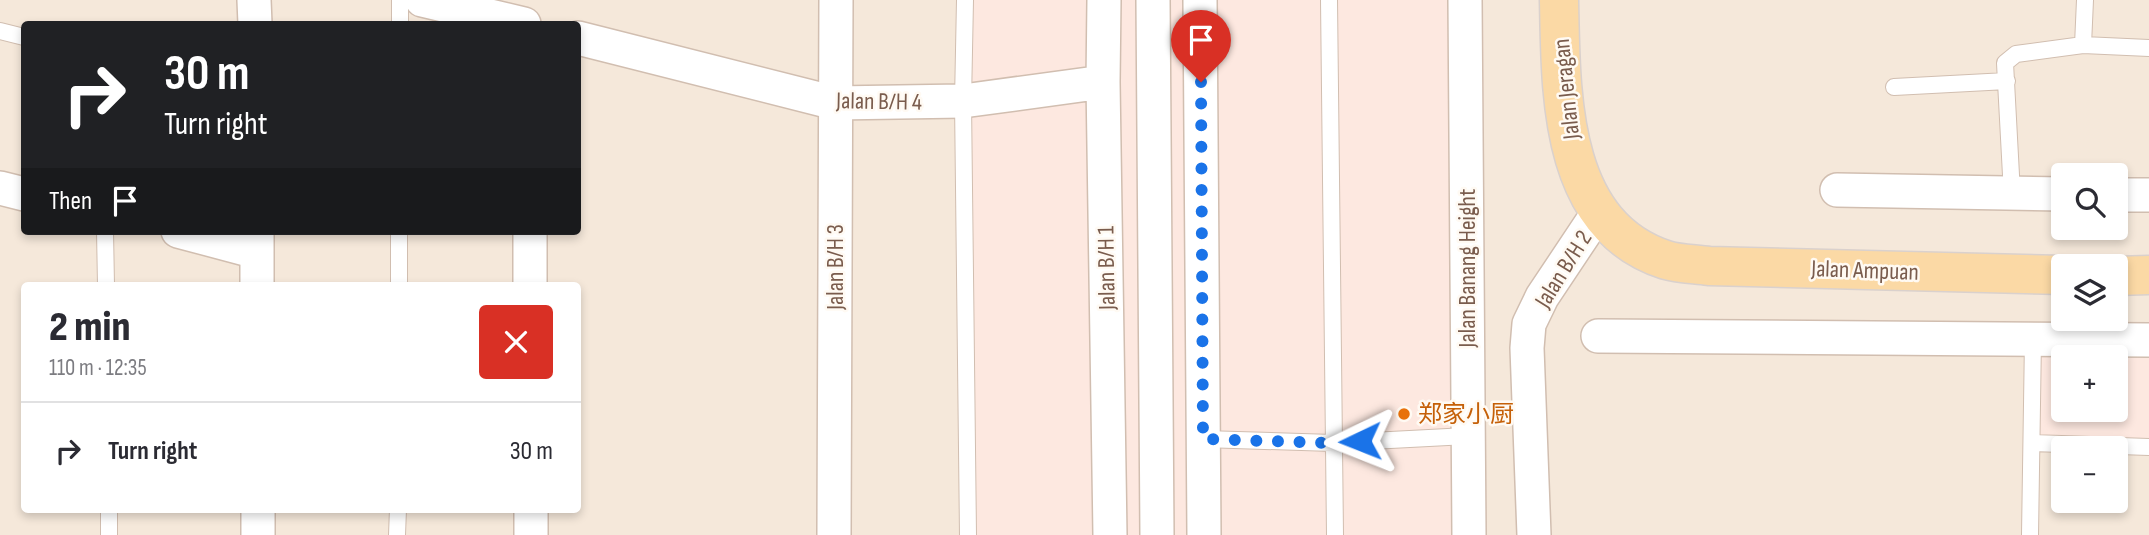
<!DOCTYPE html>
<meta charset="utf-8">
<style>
:root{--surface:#fff;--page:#f7f7f7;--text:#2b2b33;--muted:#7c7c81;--line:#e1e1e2}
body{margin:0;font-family:"Sofia Sans Condensed","Noto Sans SC",sans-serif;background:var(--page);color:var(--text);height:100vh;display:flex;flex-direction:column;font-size:26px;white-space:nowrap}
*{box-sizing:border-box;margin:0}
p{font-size:23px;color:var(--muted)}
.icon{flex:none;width:38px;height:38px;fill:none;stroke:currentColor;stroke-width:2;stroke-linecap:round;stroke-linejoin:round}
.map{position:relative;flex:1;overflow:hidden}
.panel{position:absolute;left:21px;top:282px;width:560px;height:231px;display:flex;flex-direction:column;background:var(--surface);border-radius:7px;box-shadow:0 4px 10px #0003}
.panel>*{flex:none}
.top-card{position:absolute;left:21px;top:21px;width:560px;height:214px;border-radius:7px;box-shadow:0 4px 10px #0003;background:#202124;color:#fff;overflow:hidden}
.buttons{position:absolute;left:2051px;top:163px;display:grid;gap:14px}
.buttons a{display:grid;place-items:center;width:77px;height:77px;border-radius:7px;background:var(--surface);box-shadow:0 4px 10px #0003;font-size:35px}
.pin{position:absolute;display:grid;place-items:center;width:60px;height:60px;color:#fff;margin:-72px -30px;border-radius:50% 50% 50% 0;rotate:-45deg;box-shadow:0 0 7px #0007}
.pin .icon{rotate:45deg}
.me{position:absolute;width:77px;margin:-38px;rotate:268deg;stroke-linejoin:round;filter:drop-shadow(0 0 5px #0008)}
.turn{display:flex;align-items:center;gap:24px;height:147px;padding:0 28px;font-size:32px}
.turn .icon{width:91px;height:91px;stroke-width:2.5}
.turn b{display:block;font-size:49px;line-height:60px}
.then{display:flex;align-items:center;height:66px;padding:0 28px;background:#0003;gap:14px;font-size:26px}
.round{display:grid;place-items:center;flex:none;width:74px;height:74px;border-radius:7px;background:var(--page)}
.head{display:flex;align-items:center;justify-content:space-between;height:119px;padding:0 28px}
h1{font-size:42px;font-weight:800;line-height:52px}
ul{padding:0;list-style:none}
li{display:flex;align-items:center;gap:21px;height:98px;padding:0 28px;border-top:2px solid var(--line)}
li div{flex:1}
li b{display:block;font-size:26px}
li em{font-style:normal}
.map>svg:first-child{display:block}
</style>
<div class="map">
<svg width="2149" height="535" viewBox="0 0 2149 535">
<rect width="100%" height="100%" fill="#fdf6ec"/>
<!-- residential -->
<path fill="#f5e8da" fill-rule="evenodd" d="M0,0H2149V535H0ZM24,24H578V231H24ZM2063,175H2116V228H2063ZM2063,266H2116V318H2063ZM24,285H578V509H24ZM2063,357H2116V410H2063ZM2063,448H2116V500H2063Z"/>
<!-- commercial -->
<path fill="#fde8e0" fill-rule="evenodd" d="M958,0H1483L1486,535H961Z
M2027,328L2149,330V453L2025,450ZM2063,357H2116V410H2063Z"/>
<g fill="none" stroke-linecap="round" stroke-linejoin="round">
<!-- lane casing -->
<g stroke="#d1beb0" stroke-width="18">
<path id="lane" d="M965,0L963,101L968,535
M1329,0L1335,535
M400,24V0
M0,31L24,37
M2083,45L2085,0
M1894,87L2007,81
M2012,194L2005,63L2016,54L2083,45L2149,48
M105,231L106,285
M399,285V231
M1203,439L1333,443L1467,436
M2032,443L2149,447
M109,509V535
M397,535L398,509
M2030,535L2033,339"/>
</g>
<!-- street casing -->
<g stroke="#d1beb0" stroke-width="36">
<path id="street" d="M254,0L255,24
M422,0L524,24
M1104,0L1103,82L1110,535
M1153,0L1157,535
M1200,0L1204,535
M1465,0L1469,535
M578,38L835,103L963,101L1103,82
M0,188L24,194
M1837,190L2063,194
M2116,195H2149
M178,231L257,252
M530,231V285
M257,232V285
M1598,336L2149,340
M258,509V535
M531,509V535
M834,535L836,0
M1534,535L1527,348L1529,324L1542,297L1598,213"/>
</g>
<!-- primary casing -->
<g stroke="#dad1cd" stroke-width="41">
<path id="primary" d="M1559,0C1561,93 1558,225 1666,260C1679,264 1695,264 1709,266L2063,275
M2116,276L2149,275"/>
</g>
<!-- lane -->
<use href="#lane" stroke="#fff" stroke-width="16"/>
<!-- street -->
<use href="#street" stroke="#fff" stroke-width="33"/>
<!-- primary -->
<use href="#primary" stroke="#fbd9a5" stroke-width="38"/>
</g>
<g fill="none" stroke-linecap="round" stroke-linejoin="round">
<!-- route -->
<path stroke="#1a73e8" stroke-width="12" stroke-dasharray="0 21.6" d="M1201,82L1203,439L1333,443L1360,441"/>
</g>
<!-- markers -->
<circle fill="#e8710a" stroke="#fffaf3" stroke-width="2.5" cx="1404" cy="414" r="7"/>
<g text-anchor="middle" stroke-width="5" stroke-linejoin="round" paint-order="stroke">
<!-- street labels -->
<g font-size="24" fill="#7a5c4d" stroke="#fffaf3">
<text transform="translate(1566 89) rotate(-96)" y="8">Jalan Jeragan</text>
<text transform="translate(879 101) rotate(1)" y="8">Jalan B/H 4</text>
<text transform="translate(835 267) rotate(-90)" y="8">Jalan B/H 3</text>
<text transform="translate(1106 268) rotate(-91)" y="8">Jalan B/H 1</text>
<text transform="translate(1467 268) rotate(-90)" y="8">Jalan Banang Height</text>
<text transform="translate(1563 269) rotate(-58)" y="8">Jalan B/H 2</text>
<text transform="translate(1865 270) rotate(2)" y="8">Jalan Ampuan</text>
</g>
<!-- food labels -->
<g font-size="24" fill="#c56008" stroke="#fffaf3" text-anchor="start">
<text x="1418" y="422">郑家小厨</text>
</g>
</g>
</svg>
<div class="buttons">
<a><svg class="icon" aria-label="search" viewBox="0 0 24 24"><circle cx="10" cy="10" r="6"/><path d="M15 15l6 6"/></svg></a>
<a><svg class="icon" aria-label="layers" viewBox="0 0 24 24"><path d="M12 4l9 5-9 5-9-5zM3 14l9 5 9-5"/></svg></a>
<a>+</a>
<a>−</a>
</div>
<div class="pin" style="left:1201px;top:82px;background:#d93025"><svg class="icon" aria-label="arrive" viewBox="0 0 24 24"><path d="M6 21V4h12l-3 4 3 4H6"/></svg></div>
<svg class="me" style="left:1360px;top:441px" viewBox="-20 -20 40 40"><path d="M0-17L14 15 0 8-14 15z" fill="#1a73e8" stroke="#fff" stroke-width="4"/></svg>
<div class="top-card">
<div class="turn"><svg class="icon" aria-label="right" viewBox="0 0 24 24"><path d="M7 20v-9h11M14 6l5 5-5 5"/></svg><div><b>30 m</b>Turn right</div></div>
<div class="then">Then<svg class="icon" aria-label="arrive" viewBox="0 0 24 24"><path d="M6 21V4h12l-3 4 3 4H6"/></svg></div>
</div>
<section class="panel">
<div class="head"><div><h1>2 min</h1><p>110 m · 12:35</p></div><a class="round" style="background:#d93025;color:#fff"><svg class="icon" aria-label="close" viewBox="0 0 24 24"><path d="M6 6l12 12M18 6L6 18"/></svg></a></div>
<ul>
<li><svg class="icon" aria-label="right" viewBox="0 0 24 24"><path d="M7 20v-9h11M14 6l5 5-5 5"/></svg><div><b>Turn right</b></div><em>30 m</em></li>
</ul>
</section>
</div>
